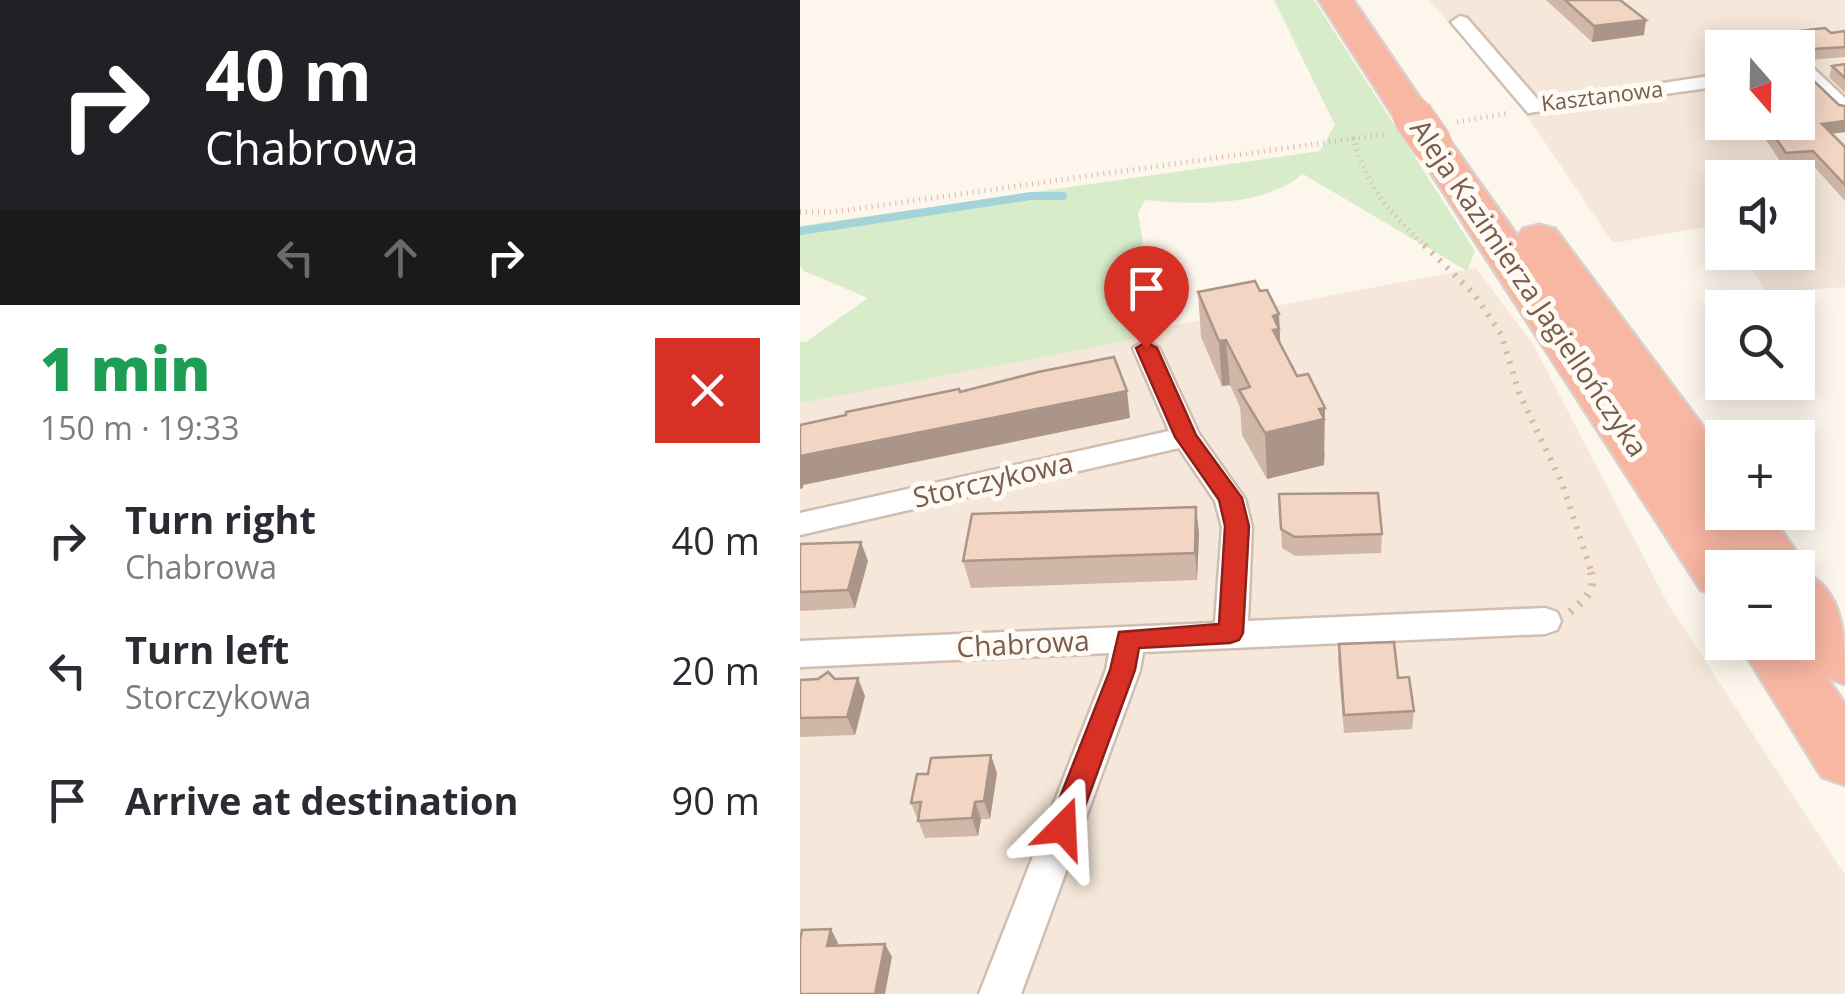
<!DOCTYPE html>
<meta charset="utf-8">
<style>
:root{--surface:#fff;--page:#f7f7f7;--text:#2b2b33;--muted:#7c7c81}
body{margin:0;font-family:"Open Sans",sans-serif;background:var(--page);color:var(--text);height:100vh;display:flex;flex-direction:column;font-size:38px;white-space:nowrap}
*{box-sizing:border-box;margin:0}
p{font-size:32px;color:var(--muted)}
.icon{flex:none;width:55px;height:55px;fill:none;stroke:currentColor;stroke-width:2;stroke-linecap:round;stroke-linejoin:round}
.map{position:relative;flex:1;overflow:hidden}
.drawer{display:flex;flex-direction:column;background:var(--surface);width:800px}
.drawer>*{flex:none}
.hud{background:#202124;color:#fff;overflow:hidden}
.needle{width:65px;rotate:160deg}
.controls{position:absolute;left:905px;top:30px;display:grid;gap:20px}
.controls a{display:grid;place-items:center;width:110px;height:110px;border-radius:0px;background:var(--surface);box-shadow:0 5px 25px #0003;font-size:50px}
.pin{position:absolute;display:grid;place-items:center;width:85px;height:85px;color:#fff;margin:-102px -42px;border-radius:50% 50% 50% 0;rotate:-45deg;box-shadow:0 0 10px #0007}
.pin .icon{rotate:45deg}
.me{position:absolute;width:110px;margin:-55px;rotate:21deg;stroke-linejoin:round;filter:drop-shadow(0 0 8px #0008)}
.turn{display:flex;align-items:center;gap:35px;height:210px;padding:0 40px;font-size:45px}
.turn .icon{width:130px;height:130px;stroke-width:2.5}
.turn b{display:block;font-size:70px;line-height:85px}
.lanes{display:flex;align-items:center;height:95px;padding:0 40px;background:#0003;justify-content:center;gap:50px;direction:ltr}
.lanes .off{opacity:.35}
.round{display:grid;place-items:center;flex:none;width:105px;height:105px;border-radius:0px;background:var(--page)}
.summary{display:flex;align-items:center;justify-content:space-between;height:170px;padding:0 40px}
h1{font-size:60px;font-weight:800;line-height:75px;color:#1e9e55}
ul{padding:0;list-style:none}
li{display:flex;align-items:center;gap:30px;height:130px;padding:0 40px}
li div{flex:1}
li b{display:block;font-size:38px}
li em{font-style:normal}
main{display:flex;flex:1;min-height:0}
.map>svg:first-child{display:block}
</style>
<main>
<section class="drawer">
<div class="hud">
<div class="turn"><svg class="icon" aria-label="right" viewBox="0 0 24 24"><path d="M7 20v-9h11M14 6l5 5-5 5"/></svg><div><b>40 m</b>Chabrowa</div></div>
<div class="lanes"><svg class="icon off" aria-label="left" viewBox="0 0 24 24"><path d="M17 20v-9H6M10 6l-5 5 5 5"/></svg><svg class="icon off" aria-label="ahead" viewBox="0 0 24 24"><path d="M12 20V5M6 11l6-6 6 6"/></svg><svg class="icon" aria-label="right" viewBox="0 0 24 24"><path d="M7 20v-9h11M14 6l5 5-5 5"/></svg></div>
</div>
<div class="summary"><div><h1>1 min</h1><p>150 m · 19:33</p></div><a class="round" style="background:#d93025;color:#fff"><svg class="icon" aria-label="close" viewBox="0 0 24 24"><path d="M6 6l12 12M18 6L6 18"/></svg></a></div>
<ul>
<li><svg class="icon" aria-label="right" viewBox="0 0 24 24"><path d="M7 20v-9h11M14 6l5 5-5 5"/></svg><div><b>Turn right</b><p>Chabrowa</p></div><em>40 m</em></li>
<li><svg class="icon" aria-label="left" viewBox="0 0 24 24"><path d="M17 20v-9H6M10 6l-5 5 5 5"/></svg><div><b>Turn left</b><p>Storczykowa</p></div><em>20 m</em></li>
<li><svg class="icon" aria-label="arrive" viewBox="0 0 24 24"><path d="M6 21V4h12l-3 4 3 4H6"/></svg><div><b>Arrive at destination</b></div><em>90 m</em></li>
</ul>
</section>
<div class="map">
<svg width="1045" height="994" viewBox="0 0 1045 994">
<rect width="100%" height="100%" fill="#fdf6ec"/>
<!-- residential -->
<path fill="#f5e8da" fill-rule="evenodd" d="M629,0H1045V287L967,293L942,253L998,252V178H922V224L813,243L719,104ZM922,48H998V122H922Z
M676,268L733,344L868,604L1045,875V994H0V396Z"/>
<!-- green -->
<path fill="#d8ecc9" d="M474,0H514L675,251L667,271L503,174C463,207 395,205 345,200L338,213L344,248L364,267L370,300L356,331L326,341L0,403V342H6L68,298L4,271L0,265V226L520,151L535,125Z"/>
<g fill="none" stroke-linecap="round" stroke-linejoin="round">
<!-- stream -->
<path stroke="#a5d3da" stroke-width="8" d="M0,231L231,196H263"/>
<!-- street casing -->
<g stroke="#d1beb0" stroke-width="5">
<path id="street" d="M660,16L667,18L740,102L922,74V86L728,113L651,22Z
M1003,63L1010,65L1045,98V116L1038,114L998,75V64Z
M346,340L359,348L399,434L445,499L452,527L448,621L745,608L757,612L761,621L757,630L745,634L343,652L340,670L221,994H179L306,670L309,653L0,667V641L415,623L422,527L415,501L379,448L0,535V513L369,431L333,348Z"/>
</g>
<!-- highway casing -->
<g stroke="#dad1cd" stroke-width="5">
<path id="highway" d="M519,0H553L631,115L626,123L612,127L598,123Z
M633,133L647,137L718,237L723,229L739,225L755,229L922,452V512H969L1007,568L1004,573C1045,589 1045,642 1045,684L1027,678L1045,704V785L1022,777L938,642H998V568H922V597L901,590L613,145L619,137Z"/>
</g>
<!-- path-far2 -->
<path stroke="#d9b8a5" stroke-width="5" stroke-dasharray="1 5" stroke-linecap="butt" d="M657,122L709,113
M553,138C570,192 587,209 627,248
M0,212H33L586,134"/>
<!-- path-far1 -->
<path stroke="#d9b8a5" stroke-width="6" stroke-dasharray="2.5 8" stroke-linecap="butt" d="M624,245L674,294L701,334L719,393L762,483L791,571"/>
<!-- path -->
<path stroke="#d9b8a5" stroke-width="8" stroke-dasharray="2.5 9" stroke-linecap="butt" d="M770,612C785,600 797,590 790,569"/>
<!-- street -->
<use href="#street" fill="#fff" fill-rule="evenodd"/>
<!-- highway -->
<use href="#highway" fill="#f7b7a3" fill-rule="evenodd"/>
<!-- highway-bridge casing -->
<g stroke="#dad1cd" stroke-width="42" stroke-linecap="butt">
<path id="highway-bridge" d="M612,115L633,145"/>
</g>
<!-- highway-bridge -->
<use href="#highway-bridge" stroke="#f7b7a3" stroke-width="39"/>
</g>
<!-- wall -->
<path fill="#d1b7a8" d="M746,0H820L844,35L792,42Z
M1045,31V57L998,61L999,67L1039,105L1045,106V132L1032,134L1045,147V201L1010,162L982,164L954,122H998L922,48V63L912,52L915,41Z
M1045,64V93L1029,77L1032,66Z
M398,292L479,314L480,343L525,453L524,465L467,479L442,435L440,407L430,385L422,386L401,337Z
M479,494L582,534L581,553L495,556L482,548Z
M396,507L399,534L397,580L171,588L163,561Z
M0,544L68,561L55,608L0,611Z
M539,644L598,678L614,711L612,729L544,733L538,662Z
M35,679L65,696L55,735L0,737V680Z
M197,773L190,819H181L178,836L125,838L111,803Z"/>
<!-- shaded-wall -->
<path fill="#aa9588" d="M846,20L844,35L792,42L794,26Z
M1045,121V132L1019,135L1022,124Z
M479,314L481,360L475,375L473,316Z
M426,340L430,385L422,386L419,341Z
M327,391L330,418L3,485V488L0,489V456Z
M525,408L524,465L467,479L465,433Z
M396,507L399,534L397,580L395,553Z
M61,542L68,561L55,608L48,590Z
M58,678L65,696L55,735L47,717Z
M191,755L197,773L190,819L184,801Z
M175,802L181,819L178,836L172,818Z
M31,929L38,943L35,960L27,946Z
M85,944L92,957L85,994H75Z"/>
<!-- building -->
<path fill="#f3d5c3" stroke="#aa9588" stroke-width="2.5" d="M765,0H820L846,20L794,26Z
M1025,28L1031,33L1045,31V47L998,50L999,67L1039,105L1045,106V121L1022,124L1045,147V185L1013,151L986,153L965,122H998V48H922V49L915,41Z
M1045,64V78L1032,66Z
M455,281L460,291L467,290L479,314L473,316L479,329L473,330L497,376L508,374L525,408L519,409L524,419L465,433L439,390L450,387L426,340L419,341L398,292Z
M314,357L327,391L0,456V425L46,415V412L159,389L160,392L238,372Z
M578,493L582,534L495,537L481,529L479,494Z
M396,507L395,553L163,561L172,514Z
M61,542L48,590L0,592V544Z
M594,642L598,678L609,677L614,711L544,715L539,644Z
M28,672L35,679L58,678L47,717L0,718V680L18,679Z
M191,755L184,801L175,802L172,818L118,821L121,802L111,803L117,774H128L131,758Z
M31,929L27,946L85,944L75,994H0V940L2,930Z"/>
<!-- route -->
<path fill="#d93025" stroke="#8d1f18" stroke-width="2.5" d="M346,342L357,348L396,435L442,498L449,526L443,633L439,640L430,643L339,648L335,670L277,828L273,837L263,841L253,837L248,828L310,670L319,632L419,624L425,526L419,500L375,437L336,348Z"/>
<g text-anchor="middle" stroke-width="10" stroke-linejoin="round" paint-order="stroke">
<!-- far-street labels -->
<g font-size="22" fill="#7a5c4d" stroke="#fffaf3">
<text transform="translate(802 96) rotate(-7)" y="8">Kasztanowa</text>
</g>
<!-- street labels -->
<g font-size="28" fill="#7a5c4d" stroke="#fffaf3">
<text transform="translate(729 288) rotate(56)" y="10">Aleja Kazimierza Jagiellończyka</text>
<text transform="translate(193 480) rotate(-13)" y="10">Storczykowa</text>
<text transform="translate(223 644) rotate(-3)" y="10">Chabrowa</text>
</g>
</g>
</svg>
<div class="controls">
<a><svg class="needle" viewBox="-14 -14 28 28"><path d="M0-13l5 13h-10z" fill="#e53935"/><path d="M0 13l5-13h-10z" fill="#7c7c81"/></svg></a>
<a><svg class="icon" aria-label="sound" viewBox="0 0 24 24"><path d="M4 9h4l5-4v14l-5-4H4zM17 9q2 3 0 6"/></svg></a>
<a><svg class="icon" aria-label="search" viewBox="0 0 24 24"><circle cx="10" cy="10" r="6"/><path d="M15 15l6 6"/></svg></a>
<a>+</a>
<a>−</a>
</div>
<div class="pin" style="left:346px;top:348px;background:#d93025"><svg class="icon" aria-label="arrive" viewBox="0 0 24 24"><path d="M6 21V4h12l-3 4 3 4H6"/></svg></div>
<svg class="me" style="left:263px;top:828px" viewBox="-20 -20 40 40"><path d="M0-17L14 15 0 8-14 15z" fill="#d93025" stroke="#fff" stroke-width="4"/></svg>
</div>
</main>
